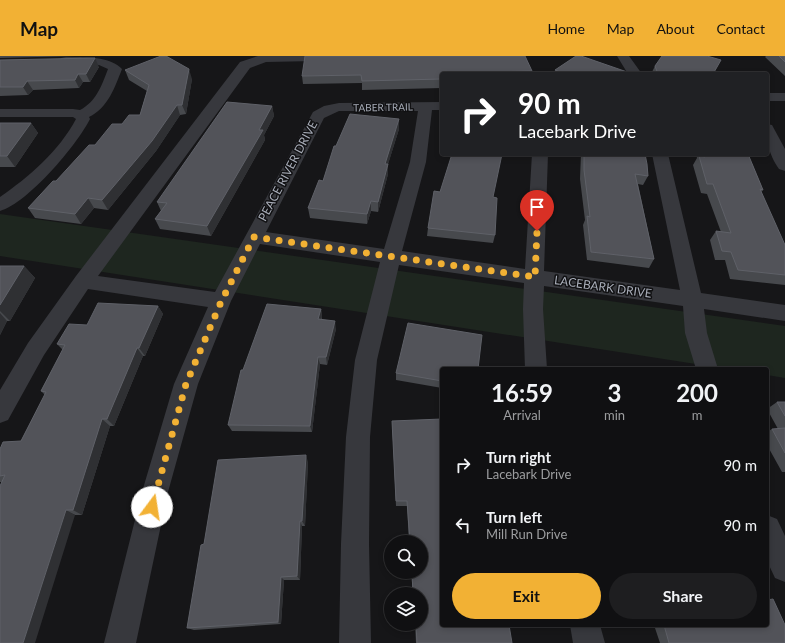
<!DOCTYPE html>
<style>
:root{--surface:#101012;--page:#1e1e20;--text:#f1f3f6;--muted:#9c9d9f;--line:#303032;--accent:#f2b134}
body{margin:0;font-family:Lato,sans-serif;background:var(--page);color:var(--text);height:100vh;display:flex;flex-direction:column;font-size:15px;white-space:nowrap}
*{box-sizing:border-box;margin:0}
p{font-size:13px;color:var(--muted)}
.icon{flex:none;width:22px;height:22px;fill:none;stroke:currentColor;stroke-width:2;stroke-linecap:round;stroke-linejoin:round}
.map{position:relative;flex:1;overflow:hidden}
.drawer{position:absolute;left:440px;top:311px;width:329px;height:260px;display:flex;flex-direction:column;background:var(--surface);border-radius:4px;box-shadow:0 2px 6px #0003,0 0 0 1px var(--line)}
.drawer>*{flex:none}
.banner{position:absolute;left:440px;top:16px;width:329px;height:84px;border-radius:4px;box-shadow:0 2px 6px #0003,0 0 0 1px var(--line);background:#202124;color:#fff;overflow:hidden}
.buttons{position:absolute;left:384px;top:479px;display:grid;gap:8px}
.buttons a{display:grid;place-items:center;width:44px;height:44px;border-radius:50%;background:var(--surface);box-shadow:0 2px 6px #0003,0 0 0 1px var(--line);font-size:20px}
.pin{position:absolute;display:grid;place-items:center;width:34px;height:34px;color:#fff;margin:-41px -17px;border-radius:50% 50% 50% 0;rotate:-45deg;box-shadow:0 0 4px #0007}
.pin .icon{rotate:45deg}
.me{position:absolute;width:44px;margin:-22px;rotate:14deg;stroke-linejoin:round;filter:drop-shadow(0 0 3px #0008)}
.turn{display:flex;align-items:center;gap:14px;height:84px;padding:0 12px;font-size:18px}
.turn .icon{width:52px;height:52px;stroke-width:2.5}
.turn b{display:block;font-size:28px;line-height:34px}
.eta{display:flex;justify-content:space-evenly;align-items:center;height:68px;text-align:center}
.eta b{font-size:24px;font-weight:700;line-height:28px}
.button{display:flex;gap:8px;margin-top:auto;padding:8px 12px}
.button a{flex:1;height:46px;border-radius:24px;background:var(--accent);color:#111;font-size:16px;font-weight:700;line-height:46px;text-align:center}
.button a+a{background:var(--page);color:var(--text)}
ul{padding:0;list-style:none}
li{display:flex;align-items:center;gap:12px;height:60px;padding:0 12px}
li div{flex:1}
li b{display:block;font-size:15px}
li em{font-style:normal}
header{display:flex;align-items:center;gap:24px;box-sizing:border-box;height:56px;padding:0 20px;background:var(--accent);color:#111}
header strong{font-size:19px}
nav{display:flex;gap:22px;margin-inline-start:auto;font-size:14px}
.map>svg:first-child{display:block}
</style>
<header>
<strong>Map</strong>
<nav><a>Home</a><a>Map</a><a>About</a><a>Contact</a></nav>
</header>
<div class="map">
<svg width="785" height="587" viewBox="0 0 785 587">
<rect width="100%" height="100%" fill="#161618"/>
<!-- green -->
<path fill="#1e261f" d="M0,158L785,270V322L767,319V313H728L0,200Z"/>
<g fill="none" stroke-linecap="round" stroke-linejoin="round">
<!-- minor -->
<path fill="#37383d" fill-rule="evenodd" d="M258,0H369L367,3L363,4L266,6L250,12L98,220L215,236L313,56L324,50L339,47L442,46V54H432L426,106L402,195L525,213L532,98H548L544,215L680,234L652,98H668L701,237L785,249V265L704,253L707,277L718,313H696L685,277L683,250L544,230L543,253L547,313H525L523,253L524,227L399,209L377,304L370,381L369,488L371,587H339L341,488L346,381L355,304L380,206L260,188L231,245L198,328L168,436L136,587H104L142,436L174,328L208,251L88,233L44,299L8,364L0,367V334L28,287L76,220L240,6ZM339,55H418L410,106L384,193L266,176L324,62Z
M617,0H629L642,18H628Z
M66,1C84,1 110,0 122,13C115,31 108,52 89,61L90,63C77,89 28,147 0,155V141C29,121 59,95 76,63L73,61H0V53H73L80,54C96,46 102,29 108,13L99,9L61,8L60,5L61,2Z
M767,37H785V45H767Z
M767,68L772,69L785,93V115L779,113C768,97 767,86 767,68Z
M767,459L777,463L785,480V526L775,522L767,505Z
M570,569H600L605,587H573Z"/>
</g>
<!-- wall -->
<path fill="#47494d" d="M0,0H75L0,2Z
M766,0H785V20L765,1Z
M0,4L99,11L90,26H83L79,32L33,34L28,39L0,40Z
M655,10L714,18H651Z
M125,14L192,23L186,58L180,59L156,95L108,154L94,152L81,168L35,162L28,152L95,89L122,68L140,59L147,35L129,24Z
M555,14L633,18H554Z
M532,15L531,18H442V32L362,34V27L303,28L302,20Z
M272,50L274,60L264,79L265,84L211,180L160,173L155,163L161,155L157,146Z
M0,67H31L38,77L15,111H0Z
M399,73L388,108V118L378,156L371,155L367,168L310,162L308,152L323,125L336,90Z
M581,98H645L648,120L643,129L638,128L654,203L649,212L587,204L583,169L585,164L580,123Z
M696,98H751L749,101L763,134L761,136L785,189V229L730,223L725,204H715L710,184L716,175L721,176L707,138L701,137L693,109L697,102Z
M493,141L495,179L493,187L427,180L428,172Z
M0,210H24L35,222L10,265H7L0,279Z
M158,250L163,258L145,300H143L114,370H110L82,459H75L2,426H0V393L21,385L45,339L41,335L63,294L57,288L87,269Z
M321,253L322,261V264L336,273L327,309L320,308L312,376L232,375L228,369Z
M442,313V332L396,324V317Z
M777,346H785V416H782L767,389V376L772,373H778L767,353Z
M392,365L512,587H416L415,568H421V538H413L411,516H421V486H409L407,450H396Z
M308,406L305,470H302L300,524H284L281,568L194,574L187,572L204,488Z
M654,569H767L785,587H660Z"/>
<!-- shaded-wall -->
<path fill="#2f3033" d="M95,2L99,11L90,26L86,18Z
M189,13L192,23L186,58L182,49Z
M78,18L83,26L79,32L75,24Z
M27,25L33,34L28,39L23,31Z
M177,49L180,59L156,95L108,154L102,144Z
M272,50L274,60L264,79L265,84L211,180L207,170Z
M399,63V73L385,118V108Z
M31,67L38,77L15,111L7,100Z
M388,108V118L378,156V146Z
M88,142L94,152L81,168L75,158Z
M371,145V155L367,168V158Z
M24,210L35,222L10,265L0,255V249Z
M158,250L163,258L145,300L139,292Z
M321,253L322,261L319,271L318,263Z
M0,257L7,265L0,279Z
M335,265L336,273L327,309L326,301Z
M137,292L143,300L114,370L107,363Z
M318,301L320,308L312,376L310,370Z
M102,363L110,370L82,459L73,454Z
M306,399L308,406L305,470L302,465Z
M66,454L75,459L35,587H23Z
M300,465L302,470L300,524L297,520Z
M281,521L284,524L281,568L278,566Z"/>
<!-- building -->
<path fill="#525359" stroke="#5f6168" d="M161,0H166L189,13L182,49H177L152,85L102,144L88,142L75,158L28,152L53,125H56L89,89H95L112,68H122L129,59H140L149,29L125,14Z
M305,0H525L532,15L486,16V18H442V23L362,25L361,19L302,20Z
M576,0H581L633,18H565L555,14Z
M662,0H707L721,4L713,18H658L655,10Z
M779,0H785V6Z
M95,2L86,18H78L75,24L27,25L23,31H0V4Z
M227,46L272,50L259,74H263L207,170L155,163L167,147L157,146Z
M350,58L399,63L385,108H388L378,146L371,145L367,158L308,152L319,124L323,125L334,90H336Z
M0,67H31L7,100H0Z
M452,98H502L493,141L497,142L495,179L428,172L434,135L440,136Z
M584,98H645L647,108L648,120L635,118L654,203L591,196L587,160L590,161L584,114Z
M704,98H751H748L763,134L760,133L785,189V219L738,214L731,196L722,195L716,175L731,177L713,128H707L699,100L705,101Z
M0,210H24L0,249Z
M98,247L158,250L139,292H137L107,363H102L73,454H66L23,587H0V430L5,419L0,420V393L3,386L21,385L46,336L41,335L65,289L57,288L69,268L87,269Z
M267,248L321,253L318,263L335,265L326,301H318L310,370L228,369L241,314H243Z
M408,267L482,279L478,313H442V325L396,317Z
M777,346H785V360Z
M442,363V569H509L512,587H417L416,568H421V538H413L412,516H421V486H410L407,445H396L392,365Z
M785,372V397L772,373Z
M306,399L302,465H300L297,520L281,521L278,566L187,572L201,489L204,488L218,404Z
M773,543L785,569V587H669L664,569H767V544Z"/>
<g fill="none" stroke-linecap="round" stroke-linejoin="round">
<!-- route -->
<path stroke="#f2b134" stroke-width="7" stroke-dasharray="0 12.6" d="M152,451L186,328L221,246L254,181L535,221L537,175"/>
</g>
<g text-anchor="middle" stroke-width="3" stroke-linejoin="round" paint-order="stroke">
<!-- far-street labels -->
<g font-size="10" fill="#a8adb8" stroke="#111113">
<text transform="translate(383 51) rotate(-1)" y="4">TABER TRAIL</text>
</g>
<!-- street labels -->
<g font-size="12" fill="#a8adb8" stroke="#111113">
<text transform="translate(288 115) rotate(-62)" y="4">PEACE RIVER DRIVE</text>
<text transform="translate(603 231) rotate(8)" y="4">LACEBARK DRIVE</text>
</g>
</g>
</svg>
<div class="buttons">
<a><svg class="icon" aria-label="search" viewBox="0 0 24 24"><circle cx="10" cy="10" r="6"/><path d="M15 15l6 6"/></svg></a>
<a><svg class="icon" aria-label="layers" viewBox="0 0 24 24"><path d="M12 4l9 5-9 5-9-5zM3 14l9 5 9-5"/></svg></a>
</div>
<div class="pin" style="left:537px;top:175px;background:#d93025"><svg class="icon" aria-label="arrive" viewBox="0 0 24 24"><path d="M6 21V4h12l-3 4 3 4H6"/></svg></div>
<svg class="me" style="left:152px;top:451px" viewBox="-20 -20 40 40"><circle r="19" fill="#fff"/><path d="M0-13L10 11 0 6-10 11z" fill="#f2b134"/></svg>
<div class="banner">
<div class="turn"><svg class="icon" aria-label="right" viewBox="0 0 24 24"><path d="M7 20v-9h11M14 6l5 5-5 5"/></svg><div><b>90 m</b>Lacebark Drive</div></div>
</div>
<section class="drawer">
<div class="eta">
<div><b>16:59</b><p>Arrival</p></div>
<div><b>3</b><p>min</p></div>
<div><b>200</b><p>m</p></div>
</div>
<ul>
<li><svg class="icon" aria-label="right" viewBox="0 0 24 24"><path d="M7 20v-9h11M14 6l5 5-5 5"/></svg><div><b>Turn right</b><p>Lacebark Drive</p></div><em>90 m</em></li>
<li><svg class="icon" aria-label="left" viewBox="0 0 24 24"><path d="M17 20v-9H6M10 6l-5 5 5 5"/></svg><div><b>Turn left</b><p>Mill Run Drive</p></div><em>90 m</em></li>
</ul>
<div class="button"><a>Exit</a><a>Share</a></div>
</section>
</div>
